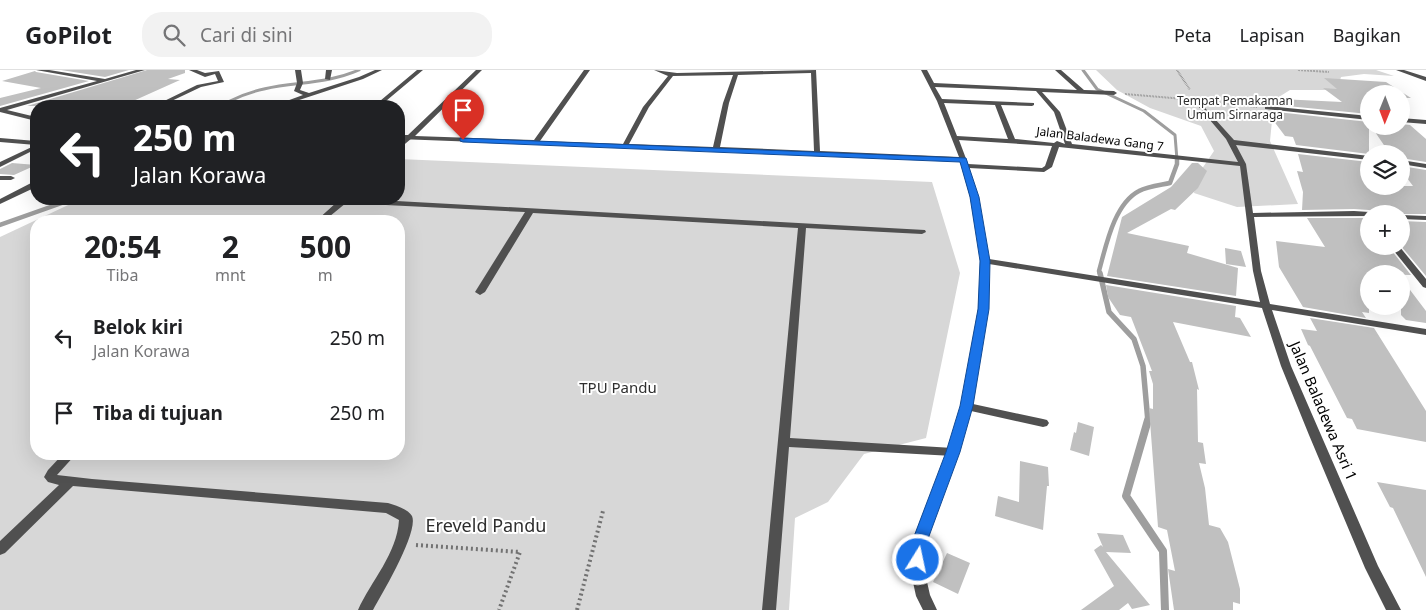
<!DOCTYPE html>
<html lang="id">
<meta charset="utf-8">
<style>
:root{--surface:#fff;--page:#f2f2f2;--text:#202124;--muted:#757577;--line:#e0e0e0}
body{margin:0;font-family:"Noto Sans",sans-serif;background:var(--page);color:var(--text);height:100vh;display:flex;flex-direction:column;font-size:19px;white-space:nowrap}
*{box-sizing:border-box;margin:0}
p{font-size:16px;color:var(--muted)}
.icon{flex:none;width:28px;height:28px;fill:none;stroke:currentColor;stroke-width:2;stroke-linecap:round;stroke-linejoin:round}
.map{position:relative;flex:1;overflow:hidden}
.sheet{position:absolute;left:30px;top:145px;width:375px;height:245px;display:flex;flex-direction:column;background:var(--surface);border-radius:20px;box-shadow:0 5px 20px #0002}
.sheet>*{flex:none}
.top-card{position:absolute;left:30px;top:30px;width:375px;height:105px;border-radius:20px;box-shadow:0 5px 20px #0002;background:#202124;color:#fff;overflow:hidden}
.needle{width:32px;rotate:181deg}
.controls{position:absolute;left:1360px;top:15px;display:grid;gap:10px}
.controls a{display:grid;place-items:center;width:50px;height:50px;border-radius:50%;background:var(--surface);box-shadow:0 5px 20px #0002;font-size:25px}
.pin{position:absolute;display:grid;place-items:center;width:42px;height:42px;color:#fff;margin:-51px -21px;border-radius:50% 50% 50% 0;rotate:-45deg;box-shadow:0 0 5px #0007}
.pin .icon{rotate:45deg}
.me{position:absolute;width:55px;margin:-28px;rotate:10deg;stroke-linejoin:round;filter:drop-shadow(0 0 4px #0008)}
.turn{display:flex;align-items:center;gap:18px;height:105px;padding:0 20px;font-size:22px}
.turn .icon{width:65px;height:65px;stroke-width:2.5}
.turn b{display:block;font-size:35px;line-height:42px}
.eta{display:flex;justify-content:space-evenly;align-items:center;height:85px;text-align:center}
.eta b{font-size:30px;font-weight:700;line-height:35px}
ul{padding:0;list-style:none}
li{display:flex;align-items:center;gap:15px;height:75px;padding:0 20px}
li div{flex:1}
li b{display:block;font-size:19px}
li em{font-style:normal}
header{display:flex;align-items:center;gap:30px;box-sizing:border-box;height:70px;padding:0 25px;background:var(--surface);border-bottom:1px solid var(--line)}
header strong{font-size:24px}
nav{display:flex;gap:28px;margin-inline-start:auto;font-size:18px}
.search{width:350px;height:45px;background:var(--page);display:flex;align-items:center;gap:12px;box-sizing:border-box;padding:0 18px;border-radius:20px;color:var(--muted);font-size:19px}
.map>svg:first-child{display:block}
</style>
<header>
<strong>GoPilot</strong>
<div class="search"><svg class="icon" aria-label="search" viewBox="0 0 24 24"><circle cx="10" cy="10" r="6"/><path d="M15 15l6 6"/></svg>Cari di sini</div>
<nav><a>Peta</a><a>Lapisan</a><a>Bagikan</a></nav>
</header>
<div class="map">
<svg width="1426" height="540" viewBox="0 0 1426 540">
<rect width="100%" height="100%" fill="#fff"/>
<!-- green -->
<path fill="#d7d7d7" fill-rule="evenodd" d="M1096,0H1376L1394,6L1364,4L1341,7L1337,20H1290L1274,30L1270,71L1298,134L1237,137L1194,123L1197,106L1214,81L1201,56L1150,38L1117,20Z
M399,89L932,112L960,203L926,368L864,384L828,432L795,448L789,540H0V167L81,129H399ZM36,151H399V384H36Z"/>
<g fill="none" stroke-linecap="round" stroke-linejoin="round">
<!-- stream-far3 -->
<path stroke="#9e9e9e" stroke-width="3" d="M1083,0L1097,19L1144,41L1175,65L1177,90
M231,36L230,31C275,8 316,19 359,0"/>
<!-- stream-far2 -->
<path stroke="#9e9e9e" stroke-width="4.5" d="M0,155L73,129
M1100,204L1099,201C1106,176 1114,134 1139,121C1148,116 1161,115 1170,113L1177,94V89"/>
<!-- stream-far1 -->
<path stroke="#9e9e9e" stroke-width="5.5" d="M1100,203L1109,242L1134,269L1143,296L1148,352"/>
<!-- stream -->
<path stroke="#9e9e9e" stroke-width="8" d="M1148,350L1126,426L1163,481L1165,540"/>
</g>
<!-- building -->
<path fill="#c0c0c0" d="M61,0H129L105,7Z
M147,0H185V3L168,9L180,10L122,36H27Z
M35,1L36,2L89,11L0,36V28L41,18L2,11Z
M1324,8L1386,12L1411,28H1401V24H1369V44L1287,36L1280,29L1342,32L1323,18L1337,19Z
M1277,42L1369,52V84L1296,75L1293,67L1285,66L1273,50H1277L1271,44H1278Z
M1401,54L1410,55L1426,69V92L1401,88V84H1390L1371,56H1401Z
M1298,84L1369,92V116H1413L1401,100V96L1426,100V144H1379L1369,140L1354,139L1302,140L1303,122L1297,101L1303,102Z
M12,93L36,95L14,105L0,104V99Z
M1192,93H1198L1207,101L1198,118L1175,140L1171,139L1127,163L1189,176L1187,183L1238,198L1236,226L1107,206L1122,147L1171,117Z
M1307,148H1369V176H1388L1411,205L1369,204V243L1362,242L1366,248L1303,237L1279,197L1276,171L1325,177Z
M1401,151L1426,152V206L1401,176Z
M1225,178L1241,181L1246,197L1226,194Z
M1401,208L1426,241V253L1406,250L1401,245Z
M1106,215L1236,236L1235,247L1240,248L1251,267L1173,252L1190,292H1192L1199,320L1197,319L1198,372L1203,373L1206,394L1199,393L1205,418L1209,455L1220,458L1228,472L1240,519V534L1233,532V540H1174L1168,499L1175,501L1167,460L1158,457L1149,338L1153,339V314L1149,301H1152L1131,247L1120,245L1108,227Z
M1310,248L1374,258L1426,341V372L1357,359L1352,349L1347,348L1310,276L1308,275L1301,259L1317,261Z
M1078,352L1094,357L1089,386L1070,380L1074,362L1076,363Z
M1020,391L1048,397L1049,416H1047L1043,460L995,446L998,426L1019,432Z
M1377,412L1426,420V507L1393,438L1390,437Z
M1097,463L1123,465L1131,483L1106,482L1150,535L1132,539L1128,533L1119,540H1081L1114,516L1094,480L1101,475L1103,477Z
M947,483L970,493L958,524L933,512Z"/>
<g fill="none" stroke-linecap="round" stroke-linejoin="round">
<!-- path-far1 -->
<path stroke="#727272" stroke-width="2" stroke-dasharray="0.5 1" stroke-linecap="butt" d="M1177,0L1190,20
M1298,0L1329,2
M1125,24L1184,29
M1213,32L1257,37"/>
<!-- path -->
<path stroke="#727272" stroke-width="4" stroke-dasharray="2 3" stroke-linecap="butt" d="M416,475L520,482L499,540
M577,540L603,441"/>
<!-- service -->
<path fill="#505050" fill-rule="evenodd" d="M407,67L412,68L399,79V74Z
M319,129H360L925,160L926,162L922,164L806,158L790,368L953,378L957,379L959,382L957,385L953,386L789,377L776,540H762L798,158L533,143L485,222L480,225L475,222L525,142L346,133L324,151H316L337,132L323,131Z
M63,384H76L57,405L92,409L388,433C395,435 408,439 412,446C419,462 382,524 373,540H358C371,511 397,484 399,450L386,443L73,416L5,483L0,485V471L59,415L48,412L44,407L48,400Z"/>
<!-- minor -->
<path fill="#505050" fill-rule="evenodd" d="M36,0H49L105,9L136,0H145L7,40L36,47V51L0,42V38L97,11Z
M189,0H197L205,3L219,1L224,12L201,17L161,36H154L197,15L218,11L215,4L205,7Z
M295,0H301L303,13L300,20L309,23L359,7L375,0H382L363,9L281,36H273L303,25L294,21L297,13Z
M326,0H332L330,10L325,9Z
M417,0H423L380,36H374Z
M476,0H482L415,66L534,70L584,0H590L540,71L623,74L643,37L668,6L654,0L677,3L816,0L820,81L959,87L937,31L921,0H927L934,13L1077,20L1055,0H1061L1084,20L1114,21L1117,23L1114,25L1042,22L1060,42L1072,74L1238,92L1226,69L1193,30L1196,28L1234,70L1369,86V90L1236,75L1246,94L1253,143L1354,141L1369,142L1373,144H1369V146L1254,147L1261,201L1270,234L1426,259V265L1272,240L1291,296L1321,365L1378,496L1401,540H1386L1365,498L1309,365L1281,296L1262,238L989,194L988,239L973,334L1043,349L1047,350L1049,353L1047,356L1043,357L971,341L959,382L924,477L925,503L930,525L937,540H923L916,526L911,503L910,477L947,382L961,336L978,239L981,191L970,127L960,91L399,69V65H408ZM811,3L814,81L720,77L729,33L738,5ZM733,5L723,33L713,77L629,74L649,37L673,6ZM935,17L1036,21L1054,42L1065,74L1057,71L1054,73L1015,69L1001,35L1032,36L1034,35V33L942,29ZM944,33L995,35L1008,69L957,66ZM959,70L1052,76L1045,96L1042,98L968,94ZM1059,77L1240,96L1253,201L1260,232L989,189L978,127L969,98L1044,102L1052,97Z
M1396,0H1404L1426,7V11Z
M1267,36L1369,46V50L1265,39V37Z
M1401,48L1426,50V54L1401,52Z
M0,68L36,71V75L0,72Z
M36,75V79L0,97V92Z
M1401,90L1426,94V98L1401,94Z
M0,106H11L15,108L11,110H0Z
M33,112H36V117L0,134V129Z
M1401,145L1426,146V150L1401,149Z
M1390,176H1399L1426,209V218L1423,217Z"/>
</g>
<!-- route -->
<path fill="#1a73e8" stroke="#114b97" d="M460,68L966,88L979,127L990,191L989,239L973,336L960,382L925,477V490L923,495L918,497L912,495L910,490V477L946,382L960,336L978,239L980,191L970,127L960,92L463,72L460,71Z"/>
<g text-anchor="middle" stroke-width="4" stroke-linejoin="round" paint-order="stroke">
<!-- far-park labels -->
<g font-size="12" fill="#2e2e2e" stroke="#fff">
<text x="1235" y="35">Tempat Pemakaman<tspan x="1235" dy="14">Umum Sirnaraga</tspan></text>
</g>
<!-- far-street labels -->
<g font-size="12" fill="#000" stroke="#fff">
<text transform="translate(1100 69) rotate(7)" y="4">Jalan Baladewa Gang 7</text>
</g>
<!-- park labels -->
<g font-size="15" fill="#2e2e2e" stroke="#fff">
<text x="618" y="323">TPU Pandu</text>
</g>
<!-- street labels -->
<g font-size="15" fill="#000" stroke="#fff">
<text transform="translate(1323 341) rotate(67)" y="5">Jalan Baladewa Asri 1</text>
</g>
<!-- near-park labels -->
<g font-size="18" fill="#2e2e2e" stroke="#fff">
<text x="486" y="462">Ereveld Pandu</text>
</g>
</g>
</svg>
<div class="controls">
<a><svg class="needle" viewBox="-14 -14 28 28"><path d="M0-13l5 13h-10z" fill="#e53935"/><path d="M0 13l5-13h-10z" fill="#757577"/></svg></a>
<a><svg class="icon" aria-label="layers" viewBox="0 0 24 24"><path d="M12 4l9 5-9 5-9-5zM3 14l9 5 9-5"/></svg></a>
<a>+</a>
<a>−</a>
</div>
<div class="pin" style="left:463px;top:70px;background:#d93025"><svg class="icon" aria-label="arrive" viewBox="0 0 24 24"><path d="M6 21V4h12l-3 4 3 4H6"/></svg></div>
<svg class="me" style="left:918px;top:490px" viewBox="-20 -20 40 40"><circle r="17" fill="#1a73e8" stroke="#fff" stroke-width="3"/><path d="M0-11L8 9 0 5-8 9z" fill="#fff"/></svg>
<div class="top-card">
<div class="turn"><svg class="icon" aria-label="left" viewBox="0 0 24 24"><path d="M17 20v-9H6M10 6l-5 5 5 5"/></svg><div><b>250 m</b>Jalan Korawa</div></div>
</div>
<section class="sheet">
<div class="eta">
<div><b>20:54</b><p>Tiba</p></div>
<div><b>2</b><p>mnt</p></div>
<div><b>500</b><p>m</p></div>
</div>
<ul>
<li><svg class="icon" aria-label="left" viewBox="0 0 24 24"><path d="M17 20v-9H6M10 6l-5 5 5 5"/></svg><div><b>Belok kiri</b><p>Jalan Korawa</p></div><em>250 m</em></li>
<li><svg class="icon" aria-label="arrive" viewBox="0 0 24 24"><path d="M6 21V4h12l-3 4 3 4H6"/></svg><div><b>Tiba di tujuan</b></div><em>250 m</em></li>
</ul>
</section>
</div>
